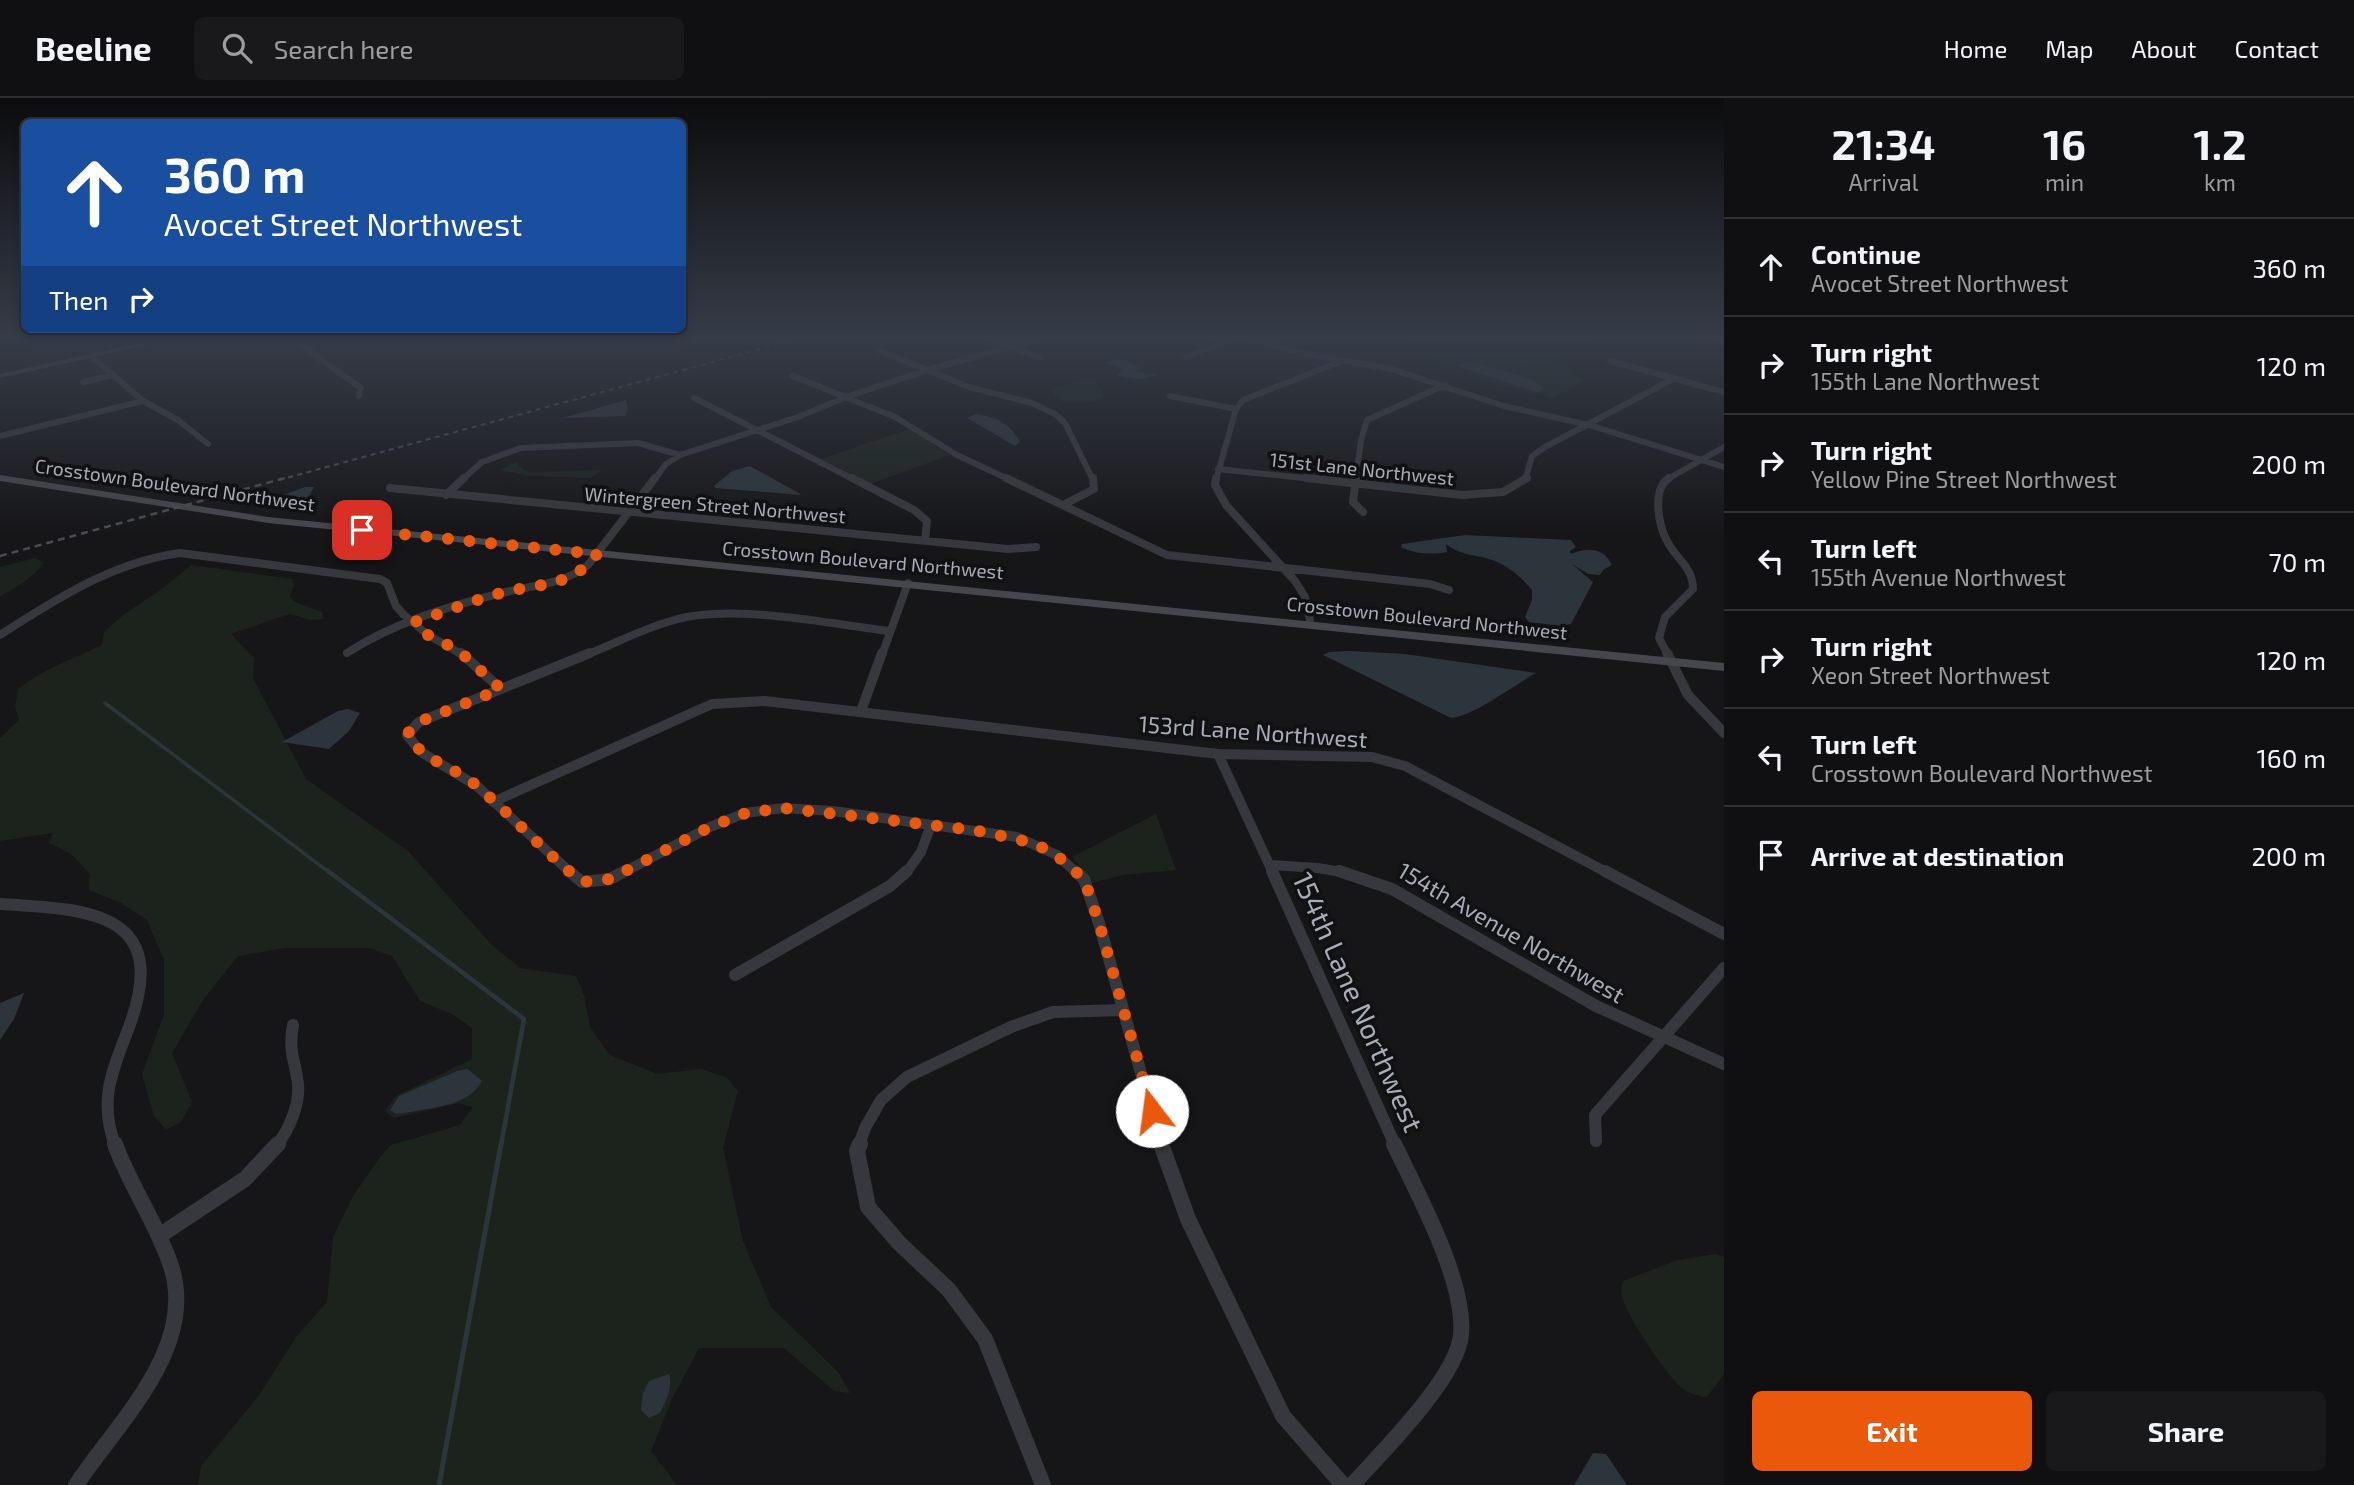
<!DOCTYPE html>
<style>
:root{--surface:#101012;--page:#19191b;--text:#f1f3f6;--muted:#9c9d9f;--line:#303032;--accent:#ea580c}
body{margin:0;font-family:"Exo 2",sans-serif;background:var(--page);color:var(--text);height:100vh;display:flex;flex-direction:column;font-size:26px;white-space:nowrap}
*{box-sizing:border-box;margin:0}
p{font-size:23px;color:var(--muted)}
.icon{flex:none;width:38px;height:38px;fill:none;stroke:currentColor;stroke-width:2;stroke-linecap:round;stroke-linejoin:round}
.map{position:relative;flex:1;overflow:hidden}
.drawer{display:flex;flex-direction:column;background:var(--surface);width:630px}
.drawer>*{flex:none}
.top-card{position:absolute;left:21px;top:21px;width:665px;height:214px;border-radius:10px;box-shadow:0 4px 10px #0003,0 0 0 2px var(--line);background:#1a4fa0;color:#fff;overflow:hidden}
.pin{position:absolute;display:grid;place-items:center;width:60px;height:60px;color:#fff;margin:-30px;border-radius:14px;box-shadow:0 4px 10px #0006}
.me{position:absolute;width:77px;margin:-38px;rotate:345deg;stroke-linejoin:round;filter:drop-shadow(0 0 5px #0008)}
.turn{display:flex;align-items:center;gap:24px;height:147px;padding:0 28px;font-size:32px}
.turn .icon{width:91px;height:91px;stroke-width:2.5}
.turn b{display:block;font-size:49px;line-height:60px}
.then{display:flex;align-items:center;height:66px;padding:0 28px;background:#0003;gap:14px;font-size:26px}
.eta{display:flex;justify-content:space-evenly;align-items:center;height:119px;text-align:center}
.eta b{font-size:42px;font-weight:700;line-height:49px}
.primary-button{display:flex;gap:14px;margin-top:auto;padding:14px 28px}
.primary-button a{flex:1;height:80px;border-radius:10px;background:var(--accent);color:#fff;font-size:28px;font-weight:700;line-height:80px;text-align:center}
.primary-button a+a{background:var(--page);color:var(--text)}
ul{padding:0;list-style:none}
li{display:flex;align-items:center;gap:21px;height:98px;padding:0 28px;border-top:2px solid var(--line)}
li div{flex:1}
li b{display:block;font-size:26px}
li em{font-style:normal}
header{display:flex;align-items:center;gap:42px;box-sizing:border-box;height:98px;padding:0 35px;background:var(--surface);border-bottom:2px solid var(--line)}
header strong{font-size:33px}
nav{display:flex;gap:38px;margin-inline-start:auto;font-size:24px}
.search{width:490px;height:63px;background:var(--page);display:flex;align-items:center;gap:18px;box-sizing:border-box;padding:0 24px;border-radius:10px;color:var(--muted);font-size:26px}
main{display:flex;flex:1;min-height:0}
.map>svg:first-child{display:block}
</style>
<header>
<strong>Beeline</strong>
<div class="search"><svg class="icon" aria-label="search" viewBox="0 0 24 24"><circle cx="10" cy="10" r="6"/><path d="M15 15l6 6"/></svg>Search here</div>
<nav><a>Home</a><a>Map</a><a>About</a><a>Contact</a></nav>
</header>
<main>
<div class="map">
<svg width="1724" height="1387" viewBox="0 0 1724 1387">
<rect width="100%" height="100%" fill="#161618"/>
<!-- green -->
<path fill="#1c231d" d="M1396,241H1595C1586,254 1565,254 1552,262L1584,283L1553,300C1501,288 1442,271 1396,241Z
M1089,281C1100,284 1102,290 1103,300C1089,306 1056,311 1051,291Z
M909,331L950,357L870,386L821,361Z
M516,364L525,373L534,374L602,372L590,380L531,378L500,372Z
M35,460L44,465C32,480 18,489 0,498V469Z
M191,467L292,481L294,487L290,498L295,504L322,514L323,521L311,522L289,516L231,536L254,560L253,580L306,681L408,753L491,846L520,870L576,878L584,897L590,929L610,957L657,976L701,971L727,980L738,993L723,1050L743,1143L771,1209L838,1274L850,1295L834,1293L784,1250H699L672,1301L651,1353L677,1387H198L201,1368L260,1296L296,1239L327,1204L333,1139L353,1098L380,1059L391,1047L460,1027L473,1009L459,1005L394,1020L385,1013L396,998L472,961V930L452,916L420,903L392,858L369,850H285L238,858L203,902L172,955L192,1004L181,1024L166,1032L154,1018L142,976L164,917V862L147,822L121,805L89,792L90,776L71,756L49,745L53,735L0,743V640L19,622L15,609L18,591C42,571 74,561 102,547L104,534L123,517L162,491Z
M1156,716L1176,772L1122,777L1093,785L1072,759Z
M1716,1156L1724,1159V1276L1707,1299C1698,1298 1690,1296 1682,1290C1667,1278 1623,1213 1621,1194C1621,1190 1622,1187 1623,1183L1677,1162Z"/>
<!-- water -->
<path fill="#2c353c" d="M1116,261L1129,263L1141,271L1133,273L1159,277L1139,281L1117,278L1122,271L1106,265Z
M1467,263L1529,280L1544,290L1539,294L1534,293L1460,269L1459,267Z
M626,302L628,311L625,318L563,320Z
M976,316C997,319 1010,325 1020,344L1015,348L967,320Z
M750,368L797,394L801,397L716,390L714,388L732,373Z
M305,389H314L310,396L312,406L308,408L267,403Z
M1465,437L1571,442L1576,449L1570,453L1571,456C1586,449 1604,449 1612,467L1603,472L1600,477L1588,476L1572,466L1593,484L1571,526L1562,528L1529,524L1525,519L1532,502V492C1521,479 1509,468 1492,462C1475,456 1461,458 1446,446L1447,454C1433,457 1414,456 1401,449L1402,446Z
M1349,553L1405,556L1536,575C1514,587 1474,618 1451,620L1323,557L1329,554Z
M348,611L360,615L349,633L329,651L282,644L338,613Z
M24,895L14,921L0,942V905Z
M468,971L482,983C468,1009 431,1009 405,1015L396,1016L390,1012L399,998L457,973Z
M669,1276C673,1289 666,1303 660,1315L649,1320L641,1312L643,1295L649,1283Z
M1593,1355L1606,1356L1627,1387H1574Z"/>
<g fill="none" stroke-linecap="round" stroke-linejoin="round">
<!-- stream-far2 -->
<path stroke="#2c353c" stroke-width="3.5" d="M105,605L330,775"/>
<!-- stream-far1 -->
<path stroke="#2c353c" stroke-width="4.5" d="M328,773L524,921L501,1047"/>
<!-- stream -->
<path stroke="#2c353c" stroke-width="5" d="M439,1387L501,1046"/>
<!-- street-far4 -->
<path stroke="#37383d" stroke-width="6" d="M293,241L361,290L359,298
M992,241L1040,260
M1247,241L1303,255L1391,271L1504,308L1589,327L1724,369
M1720,241L1724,246
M878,252L969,289L1032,305L1055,316L1065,325L1093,382
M91,258L143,303L178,322L208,346
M1186,259L1232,241
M1610,263L1724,294
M793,278L895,319L957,357L1010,382
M83,284L114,277
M1170,298L1236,311
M694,300L855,382
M0,338L143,303
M1218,371L1322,382
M462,382L482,364L521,350L638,345L680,357
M654,382L666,366L680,357L798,319L846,299L928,272L1036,241
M1216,382L1236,311L1243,302L1342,263
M1356,382L1361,342L1367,322L1445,287
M1525,382L1532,358L1545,349L1673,281
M1666,382L1724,349"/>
<!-- street-far3 -->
<path stroke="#37383d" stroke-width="8" d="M852,380L914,412L927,423L925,443
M1006,380L1167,457L1430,486L1449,492
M1216,380L1215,387L1226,407L1295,483L1305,499L1311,527
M1306,380L1462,397L1503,394L1527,380
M1356,380L1353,404L1363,414
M390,390L1008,451L1036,449
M446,397L464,380
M1065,406L1094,391L1093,380
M0,537C56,501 113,464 180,455L380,481L387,485L396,508L403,516L428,537L463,557
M347,555C393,525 449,508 502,495C532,487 563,487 588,467L655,380
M586,557C614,546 642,531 671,523C730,504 828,526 890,533
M882,557L908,485
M1668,557L1659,540L1665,519L1693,491C1693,469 1676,461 1667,443C1658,426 1652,391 1669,380"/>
<!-- street-far2 -->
<path stroke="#37383d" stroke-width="10" d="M461,555L501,591
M1667,555L1688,597L1724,635
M861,613L882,555
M1218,656L1273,775
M493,704L712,606L765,603L1218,656L1372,659L1405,668L1608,775
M1271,767L1318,770L1347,775
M571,775L477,688L421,654L407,637L419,624L590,555
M622,775L710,729L745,715L783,710L833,713L1017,739L1057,757L1077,775
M906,775L921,754L931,727"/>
<!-- street-far1 -->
<path stroke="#37383d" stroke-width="12" d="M569,773L582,784L610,781L625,773
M1075,773L1084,781L1099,825L1161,1047
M1272,773L1395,1047
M1339,773L1392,791L1596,908L1724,966
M1605,773L1724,836
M0,806C89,811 172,814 129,929C113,972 98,1001 115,1047
M735,877L890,788L907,773
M1596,1043L1595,1017L1724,870
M277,1047C289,1032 300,1006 298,986C295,960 288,956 293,927
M859,1047L865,1030L881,1002L907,979L1011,929L1053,914L1123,912"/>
<!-- street -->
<path stroke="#37383d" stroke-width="16" d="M860,1046L857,1053L868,1109L899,1145L949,1192L985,1241L1043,1387
M1161,1046L1188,1121L1283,1318L1343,1387
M159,1138L245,1081L278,1046
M76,1387C117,1325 198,1250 171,1168C157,1125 130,1088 115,1046
M1352,1387C1382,1354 1457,1280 1461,1237C1466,1183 1417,1095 1394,1046"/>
<!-- secondary -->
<path fill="#45474d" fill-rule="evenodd" d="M158,241H174L0,280V276Z
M0,377L268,419L1724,565V573L268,425L0,383Z"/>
<!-- rail-far1 -->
<path stroke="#4a4c52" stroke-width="2" stroke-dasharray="5 4.5" stroke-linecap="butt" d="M279,382L797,241"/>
<!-- rail -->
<path stroke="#4a4c52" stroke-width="2.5" stroke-dasharray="7 5" stroke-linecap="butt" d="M0,458L285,380"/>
</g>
<!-- sky -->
<linearGradient id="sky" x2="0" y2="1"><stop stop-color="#0c0c0d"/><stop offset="0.55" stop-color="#363c48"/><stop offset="1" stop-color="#363c48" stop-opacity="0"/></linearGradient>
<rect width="1724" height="436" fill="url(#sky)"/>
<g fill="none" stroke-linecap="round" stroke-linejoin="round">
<!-- route -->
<path stroke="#ea580c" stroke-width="12" stroke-dasharray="0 21.6" d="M362,432L597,456C571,490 538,485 501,495C471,503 443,515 414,524L428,537L458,552L501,591L419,624L407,636C423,664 454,668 477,688C513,719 545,754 582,784L610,781L710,729L746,715L783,710L974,732L1034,745L1056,757L1084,781L1099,825L1152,1013"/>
</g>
<g text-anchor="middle" stroke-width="7" stroke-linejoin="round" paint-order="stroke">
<!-- far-street labels -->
<g font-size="19" fill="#a8adb8" stroke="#111113">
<text transform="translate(1362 371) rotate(6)" y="7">151st Lane Northwest</text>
<text transform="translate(175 387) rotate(8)" y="7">Crosstown Boulevard Northwest</text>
<text transform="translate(715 407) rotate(5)" y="7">Wintergreen Street Northwest</text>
<text transform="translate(863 462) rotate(5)" y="7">Crosstown Boulevard Northwest</text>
<text transform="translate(1427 520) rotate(6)" y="7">Crosstown Boulevard Northwest</text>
</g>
<!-- street labels -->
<g font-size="23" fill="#a8adb8" stroke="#111113">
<text transform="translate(1253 634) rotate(4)" y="8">153rd Lane Northwest</text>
<text transform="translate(1511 835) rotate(30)" y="8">154th Avenue Northwest</text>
</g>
<!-- near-street labels -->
<g font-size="28" fill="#a8adb8" stroke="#111113">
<text transform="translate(1358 904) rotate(66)" y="10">154th Lane Northwest</text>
</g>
</g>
</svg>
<div class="pin" style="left:362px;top:432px;background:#d93025"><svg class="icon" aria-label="arrive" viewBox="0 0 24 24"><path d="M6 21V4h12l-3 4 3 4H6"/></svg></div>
<svg class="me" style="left:1152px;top:1013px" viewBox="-20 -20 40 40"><circle r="19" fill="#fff"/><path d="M0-13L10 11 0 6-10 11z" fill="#ea580c"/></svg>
<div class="top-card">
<div class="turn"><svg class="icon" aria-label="ahead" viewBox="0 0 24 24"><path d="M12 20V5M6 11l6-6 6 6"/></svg><div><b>360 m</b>Avocet Street Northwest</div></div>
<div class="then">Then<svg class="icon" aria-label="right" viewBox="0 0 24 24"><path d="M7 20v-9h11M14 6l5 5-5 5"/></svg></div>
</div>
</div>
<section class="drawer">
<div class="eta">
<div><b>21:34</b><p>Arrival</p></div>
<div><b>16</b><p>min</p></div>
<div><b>1.2</b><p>km</p></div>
</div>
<ul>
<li><svg class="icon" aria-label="ahead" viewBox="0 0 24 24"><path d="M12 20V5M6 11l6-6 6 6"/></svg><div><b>Continue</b><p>Avocet Street Northwest</p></div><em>360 m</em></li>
<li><svg class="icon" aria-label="right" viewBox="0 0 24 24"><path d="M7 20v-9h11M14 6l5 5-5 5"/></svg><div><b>Turn right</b><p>155th Lane Northwest</p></div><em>120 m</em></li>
<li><svg class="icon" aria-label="right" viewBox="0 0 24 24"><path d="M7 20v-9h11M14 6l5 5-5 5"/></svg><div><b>Turn right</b><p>Yellow Pine Street Northwest</p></div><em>200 m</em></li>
<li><svg class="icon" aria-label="left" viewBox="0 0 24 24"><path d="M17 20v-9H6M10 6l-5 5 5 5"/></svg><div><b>Turn left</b><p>155th Avenue Northwest</p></div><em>70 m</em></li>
<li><svg class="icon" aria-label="right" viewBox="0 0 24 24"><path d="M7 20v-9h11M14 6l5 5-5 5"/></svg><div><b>Turn right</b><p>Xeon Street Northwest</p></div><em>120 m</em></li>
<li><svg class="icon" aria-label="left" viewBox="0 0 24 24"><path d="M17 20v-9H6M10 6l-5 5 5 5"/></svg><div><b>Turn left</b><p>Crosstown Boulevard Northwest</p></div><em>160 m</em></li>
<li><svg class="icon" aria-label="arrive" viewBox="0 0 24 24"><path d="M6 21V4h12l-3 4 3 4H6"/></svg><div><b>Arrive at destination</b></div><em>200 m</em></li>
</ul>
<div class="primary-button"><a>Exit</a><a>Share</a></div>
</section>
</main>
